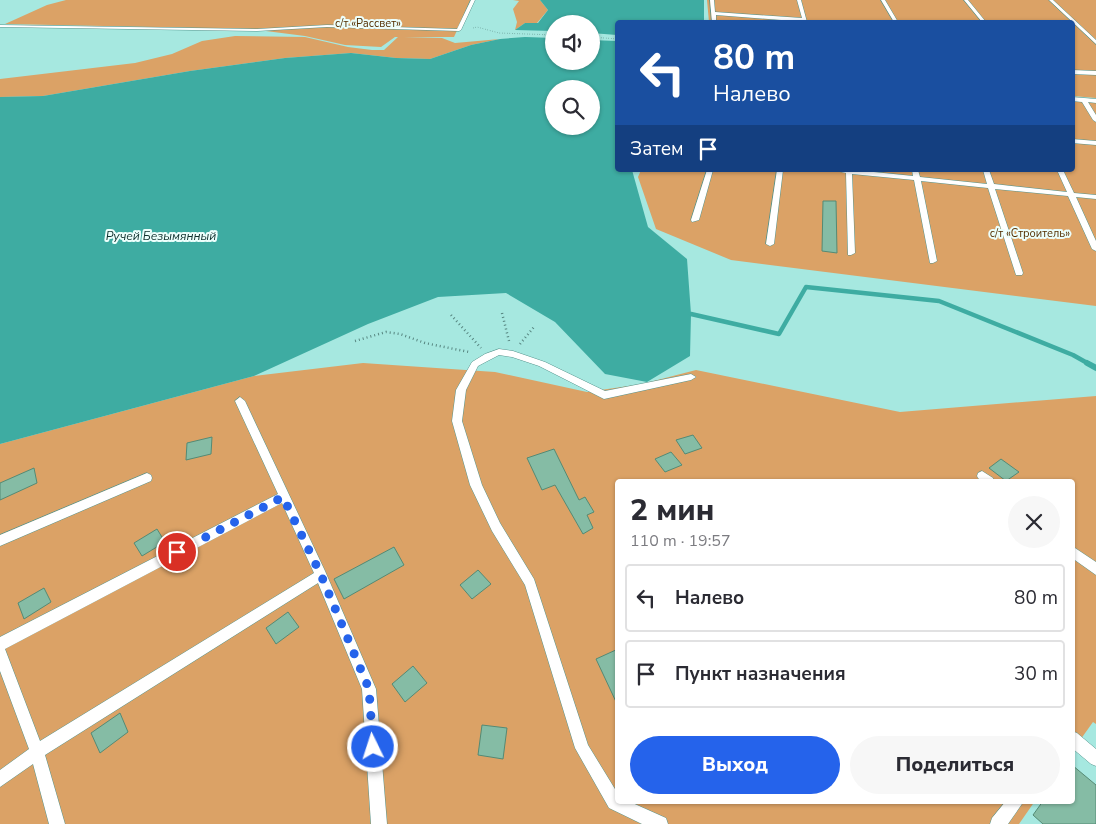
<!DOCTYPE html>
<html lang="ru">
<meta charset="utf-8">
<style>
:root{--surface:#fff;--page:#f7f7f7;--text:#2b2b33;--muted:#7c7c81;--line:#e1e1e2;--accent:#2563eb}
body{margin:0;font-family:"Nunito Sans",sans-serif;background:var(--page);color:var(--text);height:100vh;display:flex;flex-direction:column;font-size:19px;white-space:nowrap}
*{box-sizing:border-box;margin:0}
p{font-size:16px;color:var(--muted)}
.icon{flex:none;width:28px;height:28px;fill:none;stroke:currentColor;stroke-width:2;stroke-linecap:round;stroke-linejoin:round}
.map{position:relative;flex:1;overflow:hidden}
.sheet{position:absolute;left:615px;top:479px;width:460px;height:325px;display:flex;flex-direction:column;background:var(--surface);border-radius:5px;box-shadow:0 1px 4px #0004}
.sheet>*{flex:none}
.banner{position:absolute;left:615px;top:20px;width:460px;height:152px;border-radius:5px;box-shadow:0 1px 4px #0004;background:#1a4fa0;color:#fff;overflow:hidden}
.fabs{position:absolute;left:545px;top:15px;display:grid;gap:10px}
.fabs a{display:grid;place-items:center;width:55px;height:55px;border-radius:50%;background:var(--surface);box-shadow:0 1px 4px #0004;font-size:25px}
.pin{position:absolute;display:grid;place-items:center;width:42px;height:42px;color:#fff;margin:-21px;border:2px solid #fff;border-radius:50%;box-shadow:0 1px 5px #0007}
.me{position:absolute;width:55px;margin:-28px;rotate:356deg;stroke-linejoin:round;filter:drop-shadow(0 0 4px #0008)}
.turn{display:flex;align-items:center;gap:18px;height:105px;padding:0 15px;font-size:22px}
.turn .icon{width:65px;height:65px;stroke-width:2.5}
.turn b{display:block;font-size:35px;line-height:42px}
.then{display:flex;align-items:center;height:48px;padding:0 15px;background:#0003;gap:10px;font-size:19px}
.round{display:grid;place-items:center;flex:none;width:52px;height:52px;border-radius:26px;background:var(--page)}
.summary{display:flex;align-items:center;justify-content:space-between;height:85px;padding:0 15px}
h1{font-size:30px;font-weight:800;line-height:38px}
.primary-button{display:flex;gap:10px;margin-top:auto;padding:10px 15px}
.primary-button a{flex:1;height:58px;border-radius:30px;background:var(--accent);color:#fff;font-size:20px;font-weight:800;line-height:58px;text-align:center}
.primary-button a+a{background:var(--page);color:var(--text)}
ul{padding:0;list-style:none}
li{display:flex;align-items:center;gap:15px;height:68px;margin:0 10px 8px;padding:0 5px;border:2px solid var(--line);border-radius:5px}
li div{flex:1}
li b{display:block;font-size:19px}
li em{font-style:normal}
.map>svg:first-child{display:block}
</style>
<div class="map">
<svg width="1096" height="824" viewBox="0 0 1096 824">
<rect width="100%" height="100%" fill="#a6e8e0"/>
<!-- green -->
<path fill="#dba266" d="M66,0H471L454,37H404L442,38L455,43L500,39L471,45L430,59L396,58L351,53L285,58L190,71L43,96L0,97V79L135,63L172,54L202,41L235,36L305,37L348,47L372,50H384L398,37H395L381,47L345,45L305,36L251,29L5,24L47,5Z
M513,0H540L548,10L537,23H525L515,30L517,22L513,9L519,1Z
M707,0H1096V98L1073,96L1072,22H709Z
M1073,100L1096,102V306L731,260L656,229L638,177L641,170H1072Z
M363,363L495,372L587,392L642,384L696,370L900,412L1096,396V724L1093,722L1073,750L1072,481H618V801H1035L1019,824H0V444L254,376Z"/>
<!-- water -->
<path fill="#3eaca2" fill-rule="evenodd" d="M540,0H704V20L703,22H618L617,35L591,33V24H554V31L515,30L525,23H538L548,10Z
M525,37L554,38V61H591V40L617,41L618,170H632L648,227L687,259L691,314L690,356L647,382L605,374L555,322L506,293L438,297L368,324L254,376L0,444V97L43,96L190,71L285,58L351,53L396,58L430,59L471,45L500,39ZM554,89H591V126H554Z"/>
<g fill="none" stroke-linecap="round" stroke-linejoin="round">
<!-- stream-far1 -->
<path stroke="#3eaca2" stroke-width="4.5" d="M691,314L779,334L806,287L939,301L1073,355L1089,364"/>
<!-- stream -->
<path stroke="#3eaca2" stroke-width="6" d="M1087,363L1096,368"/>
</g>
<!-- building -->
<path fill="#85bca5" stroke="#548a74" d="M823,201H836L837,253L822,251Z
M693,435L702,448L685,454L676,440Z
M212,437L211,454L186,460L187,443Z
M554,449L579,500L585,497L594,512L587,515L593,528L583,534L555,485L542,490L527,458Z
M671,452L682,465L665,472L655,459Z
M1001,459L1019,472L1006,481L989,468Z
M34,468L37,483L0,500V483Z
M157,529L165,542L142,556L134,543Z
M394,547L404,565L344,599L334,579Z
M478,570L491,584L472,599L460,585Z
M44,588L51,602L24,619L18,603Z
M288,612L299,627L276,644L266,628Z
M618,649V706L596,659Z
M413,666L427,683L405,702L392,684Z
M120,713L128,732L100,753L91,733Z
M482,725L507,728L503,759L478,755Z
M1072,765L1096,785V824H1043L1033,815L1043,801H1072Z"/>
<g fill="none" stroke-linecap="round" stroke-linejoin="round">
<!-- service casing -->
<g stroke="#55948d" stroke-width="1">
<path id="service" d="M471,0H475L461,30L459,31L327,27L257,31L0,27V25L257,29L327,25L457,29Z
M710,0H714L715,12L802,18L797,0H801L807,22L716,15V22H712Z
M881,0H885L898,22H894Z
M964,0H968L986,22H982Z
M1049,0H1053L1096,40V44Z
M1072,70L1096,71V75L1072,74Z
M1072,97L1096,99V103L1088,102L1096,115V122L1093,120L1082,102L1072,101Z
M1072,139L1096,141V145L1072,143Z
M707,170H713L699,220L692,222L691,220Z
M777,170H783L774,244L770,246L766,244Z
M832,170H854L913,176L912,170H918L920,177L987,184L983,170H989L994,184L1067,192L1057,170H1063L1074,193L1096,195V199L1076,197L1096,241V251L1092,249L1068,196L995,189L1023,273L1022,275H1016L988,188L921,181L937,261L933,263H930L914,180L852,174L855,253L851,255H848L846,173Z
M499,349L513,351L545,362L605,391L691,374L696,377L691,380L604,399L539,366L512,357L499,355L478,366L466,390L462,421L482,485L500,523L534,579L588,745L618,794V801H628L666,818L668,824H642L609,808L575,748L525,585L492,531L470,485L452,421L456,390L472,362L485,354Z
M240,397L245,401L325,571L376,689L387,824H371L362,689L318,583L45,755L65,824H49L33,764L0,787V770L29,749L0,671V637L278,494L235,401ZM282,503L314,573L40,741L5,649Z
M982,471L993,478L994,481C987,481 980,483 977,476L978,473Z
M147,473L151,475L152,478L151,481L0,546V535Z
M1072,546L1096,562V575L1072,558Z
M1072,731L1077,733L1096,749V766L1091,764L1072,748Z
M1006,801H1024L1008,824H990L992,818Z"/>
</g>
<!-- path-far1 -->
<path stroke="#578680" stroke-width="1" stroke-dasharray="0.5 2" stroke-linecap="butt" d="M473,28L477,27L499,33L554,35
M591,37L618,39"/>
<!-- path -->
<path stroke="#578680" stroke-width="2.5" stroke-dasharray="1 3" stroke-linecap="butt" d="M502,313L509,341
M451,315L481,348
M355,341L386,332L400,334L425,343L469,352
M520,344L534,327"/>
<!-- service -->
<use href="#service" fill="#fff" fill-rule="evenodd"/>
</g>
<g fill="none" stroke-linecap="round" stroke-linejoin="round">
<!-- route -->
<path stroke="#2563eb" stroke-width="9" stroke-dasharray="0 16.2" d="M177,552L283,497L321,575L369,689L373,747"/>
</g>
<g text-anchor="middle" stroke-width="4" stroke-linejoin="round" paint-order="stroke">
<!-- far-park labels -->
<g font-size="11" fill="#542f00" stroke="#ecfffc">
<text x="368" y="27">с/т «Рассвет»</text>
<text x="1030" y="237">с/т «Строитель»</text>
</g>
<!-- far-water labels -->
<g font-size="12" font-style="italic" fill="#0f302d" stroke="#ecfffc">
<text x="161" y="240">Ручей Безымянный</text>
</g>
</g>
</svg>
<div class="fabs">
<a><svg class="icon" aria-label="sound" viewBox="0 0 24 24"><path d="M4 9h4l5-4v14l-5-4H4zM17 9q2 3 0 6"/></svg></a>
<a><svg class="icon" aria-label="search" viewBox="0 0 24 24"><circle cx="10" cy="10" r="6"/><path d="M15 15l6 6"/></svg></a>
</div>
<div class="pin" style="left:177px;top:552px;background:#d93025"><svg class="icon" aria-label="arrive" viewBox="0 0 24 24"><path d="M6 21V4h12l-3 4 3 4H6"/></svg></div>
<svg class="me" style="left:373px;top:747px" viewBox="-20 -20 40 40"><circle r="17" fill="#2563eb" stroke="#fff" stroke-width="3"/><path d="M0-11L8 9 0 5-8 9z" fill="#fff"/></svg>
<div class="banner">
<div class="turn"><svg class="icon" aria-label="left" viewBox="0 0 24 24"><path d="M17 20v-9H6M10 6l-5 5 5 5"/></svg><div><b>80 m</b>Налево</div></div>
<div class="then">Затем<svg class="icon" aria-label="arrive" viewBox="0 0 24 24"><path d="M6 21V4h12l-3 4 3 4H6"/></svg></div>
</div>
<section class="sheet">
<div class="summary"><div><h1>2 мин</h1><p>110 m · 19:57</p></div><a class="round"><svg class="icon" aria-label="close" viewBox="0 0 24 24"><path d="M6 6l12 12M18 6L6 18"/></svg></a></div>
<ul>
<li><svg class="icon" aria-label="left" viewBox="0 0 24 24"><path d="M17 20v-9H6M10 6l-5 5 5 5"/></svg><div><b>Налево</b></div><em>80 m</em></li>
<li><svg class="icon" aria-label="arrive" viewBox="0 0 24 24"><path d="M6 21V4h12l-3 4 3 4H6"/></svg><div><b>Пункт назначения</b></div><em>30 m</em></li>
</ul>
<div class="primary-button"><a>Выход</a><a>Поделиться</a></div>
</section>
</div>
